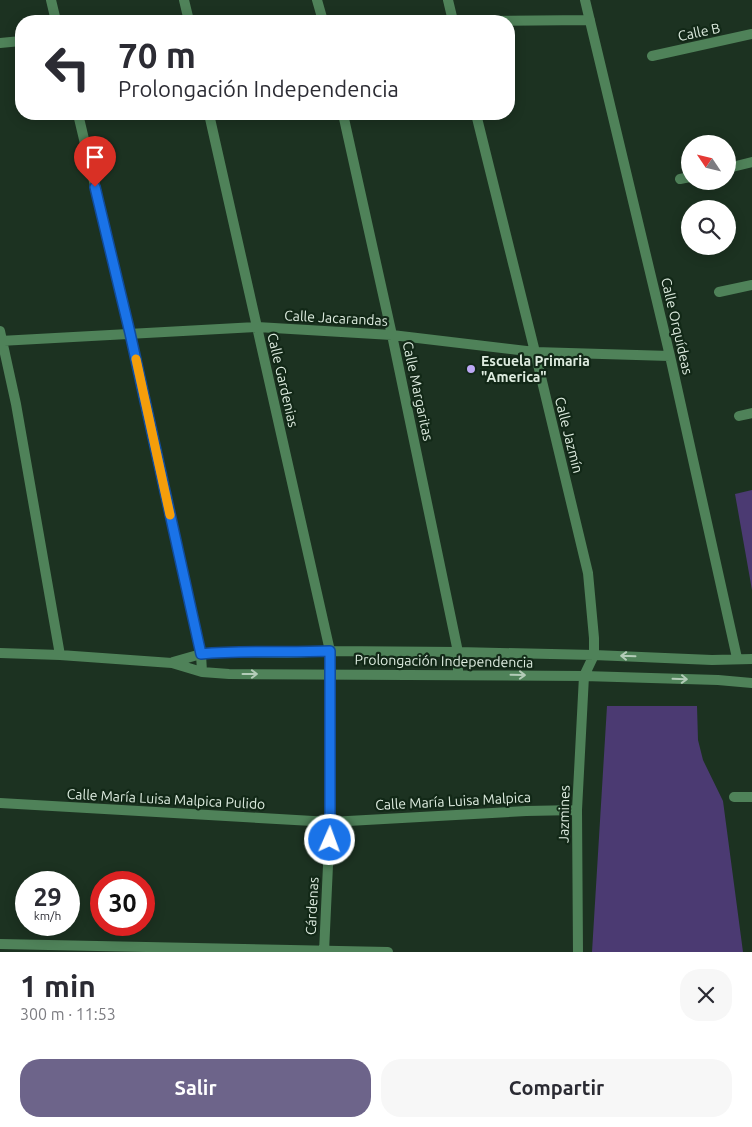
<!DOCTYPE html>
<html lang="es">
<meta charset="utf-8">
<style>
:root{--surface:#fff;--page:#f7f7f7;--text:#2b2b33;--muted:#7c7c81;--accent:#6d648a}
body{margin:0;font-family:Ubuntu,sans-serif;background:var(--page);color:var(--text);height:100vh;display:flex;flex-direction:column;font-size:19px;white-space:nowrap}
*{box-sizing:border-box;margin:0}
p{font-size:16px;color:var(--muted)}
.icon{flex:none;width:28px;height:28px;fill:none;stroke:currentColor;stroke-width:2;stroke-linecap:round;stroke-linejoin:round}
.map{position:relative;height:952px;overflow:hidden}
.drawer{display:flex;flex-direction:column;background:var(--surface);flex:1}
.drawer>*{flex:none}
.top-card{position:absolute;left:15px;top:15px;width:500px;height:105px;border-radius:20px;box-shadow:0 2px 12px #0003;background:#fff;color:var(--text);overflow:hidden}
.needle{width:32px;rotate:305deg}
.tools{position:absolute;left:681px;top:135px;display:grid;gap:10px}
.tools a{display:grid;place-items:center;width:55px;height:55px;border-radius:50%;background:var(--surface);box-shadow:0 2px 12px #0003;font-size:25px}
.speed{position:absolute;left:15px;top:871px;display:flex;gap:10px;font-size:25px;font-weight:700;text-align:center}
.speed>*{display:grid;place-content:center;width:65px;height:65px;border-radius:50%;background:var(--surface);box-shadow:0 2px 12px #0003;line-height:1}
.speed small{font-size:12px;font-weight:400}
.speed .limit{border:8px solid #d22;background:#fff;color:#111}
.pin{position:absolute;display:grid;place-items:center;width:42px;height:42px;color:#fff;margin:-51px -21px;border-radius:50% 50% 50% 0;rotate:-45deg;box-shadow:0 0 5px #0007}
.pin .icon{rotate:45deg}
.me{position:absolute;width:55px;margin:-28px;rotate:2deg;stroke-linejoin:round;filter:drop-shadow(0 0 4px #0008)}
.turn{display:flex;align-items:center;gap:18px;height:105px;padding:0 20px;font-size:22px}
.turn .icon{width:65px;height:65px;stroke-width:2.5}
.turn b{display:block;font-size:35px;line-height:42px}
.round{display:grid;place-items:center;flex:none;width:52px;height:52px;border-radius:20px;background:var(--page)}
.summary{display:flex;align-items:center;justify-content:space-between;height:85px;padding:0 20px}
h1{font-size:30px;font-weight:700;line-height:38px}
.primary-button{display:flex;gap:10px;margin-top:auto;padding:10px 20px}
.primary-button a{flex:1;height:58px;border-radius:20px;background:var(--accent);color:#fff;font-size:20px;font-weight:700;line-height:58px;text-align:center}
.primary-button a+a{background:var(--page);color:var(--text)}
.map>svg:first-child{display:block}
</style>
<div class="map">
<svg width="752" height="952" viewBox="0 0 752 952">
<rect width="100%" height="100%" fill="#1c3221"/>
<!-- green -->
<path fill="#4b3a72" d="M752,490V590L735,494Z
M607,706H697L698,740L703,760L723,801L743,952H592Z"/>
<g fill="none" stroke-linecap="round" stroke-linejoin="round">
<!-- minor -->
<path stroke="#4f8259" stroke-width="10" d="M51,0L56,21
M184,0L189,21
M317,0L323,21
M448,0L453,21
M585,0L670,356L737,658
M477,21L590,20
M0,43L21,41
M652,56L752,34
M78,114L130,333L201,654L202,672
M209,114L330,651V822L324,952
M343,114L392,335L458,652V675
M476,114L535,352L588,573L594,638V655L584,676L577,810L578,952
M728,168L752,162
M680,179L690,177
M719,292L752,285
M0,331L16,404L60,655
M0,341L257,327L392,335L535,352L670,356
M739,416L752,413
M0,653L60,655L172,663L202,672L229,674L584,676L718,680L752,683
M173,662L201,654L225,652L287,653L330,651L458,652L594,655L712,660L752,659
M734,797H752
M0,803L330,822L526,811L577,810
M0,944L388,952"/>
</g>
<!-- one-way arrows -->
<defs><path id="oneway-shaft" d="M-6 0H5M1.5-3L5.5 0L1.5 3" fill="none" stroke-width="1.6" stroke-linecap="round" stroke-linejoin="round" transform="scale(1.25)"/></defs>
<g stroke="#b3ccb8">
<use href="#oneway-shaft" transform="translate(628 656) rotate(-178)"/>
<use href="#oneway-shaft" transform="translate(250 674)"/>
<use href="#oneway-shaft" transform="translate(518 675) rotate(1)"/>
<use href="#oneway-shaft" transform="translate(680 679) rotate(2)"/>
</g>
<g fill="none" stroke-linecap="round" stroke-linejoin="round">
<!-- route casing -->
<g stroke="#114b97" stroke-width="12">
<path id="route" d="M95,187L130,333L201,654C244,650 287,653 330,651V840"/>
</g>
<!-- route -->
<use href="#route" stroke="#1a73e8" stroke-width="9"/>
<!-- slow -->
<path stroke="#f59e0b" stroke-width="9" d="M136,359L170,515"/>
</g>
<!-- markers -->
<circle fill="#bda9f5" stroke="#122817" stroke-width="2" cx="471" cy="369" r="5"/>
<g text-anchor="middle" stroke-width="4.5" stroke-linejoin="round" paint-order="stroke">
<!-- street labels -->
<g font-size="14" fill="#deece0" stroke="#122817">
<text transform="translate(699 32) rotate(-12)" y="5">Calle B</text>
<text transform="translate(336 318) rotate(3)" y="5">Calle Jacarandas</text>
<text transform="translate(677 326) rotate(77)" y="5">Calle Orquídeas</text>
<text transform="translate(283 380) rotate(77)" y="5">Calle Gardenias</text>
<text transform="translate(418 391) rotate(78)" y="5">Calle Margaritas</text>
<text transform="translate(569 435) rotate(76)" y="5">Calle Jazmín</text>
<text transform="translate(444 661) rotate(1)" y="5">Prolongación Independencia</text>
<text transform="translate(166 799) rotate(3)" y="5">Calle María Luisa Malpica Pulido</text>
<text transform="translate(453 801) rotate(-3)" y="5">Calle María Luisa Malpica</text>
<text transform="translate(564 814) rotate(-89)" y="5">Jazmines</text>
<text transform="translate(312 906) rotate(-87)" y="5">Cárdenas</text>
</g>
<!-- poi labels -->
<g font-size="14" font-weight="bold" fill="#deece0" stroke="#122817" text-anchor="start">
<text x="481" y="366">Escuela Primaria<tspan x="481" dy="16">"America"</tspan></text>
</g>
</g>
</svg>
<div class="tools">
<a><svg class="needle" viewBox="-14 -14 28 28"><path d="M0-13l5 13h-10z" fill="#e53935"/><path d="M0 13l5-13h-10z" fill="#7c7c81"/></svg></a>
<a><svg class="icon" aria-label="search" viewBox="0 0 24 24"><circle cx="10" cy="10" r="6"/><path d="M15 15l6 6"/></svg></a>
</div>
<div class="speed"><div>29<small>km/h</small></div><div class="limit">30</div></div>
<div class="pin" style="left:95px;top:187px;background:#d93025"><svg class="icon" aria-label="arrive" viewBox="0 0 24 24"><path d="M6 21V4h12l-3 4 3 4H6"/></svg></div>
<svg class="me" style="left:330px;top:840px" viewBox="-20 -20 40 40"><circle r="17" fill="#1a73e8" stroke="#fff" stroke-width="3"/><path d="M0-11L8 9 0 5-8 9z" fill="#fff"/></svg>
<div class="top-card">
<div class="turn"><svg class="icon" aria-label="left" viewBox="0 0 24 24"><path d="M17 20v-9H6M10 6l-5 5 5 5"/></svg><div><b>70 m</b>Prolongación Independencia</div></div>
</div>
</div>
<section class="drawer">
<div class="summary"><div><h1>1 min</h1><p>300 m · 11:53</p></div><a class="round"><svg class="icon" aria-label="close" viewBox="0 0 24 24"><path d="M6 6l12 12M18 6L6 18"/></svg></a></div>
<div class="primary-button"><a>Salir</a><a>Compartir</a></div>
</section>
